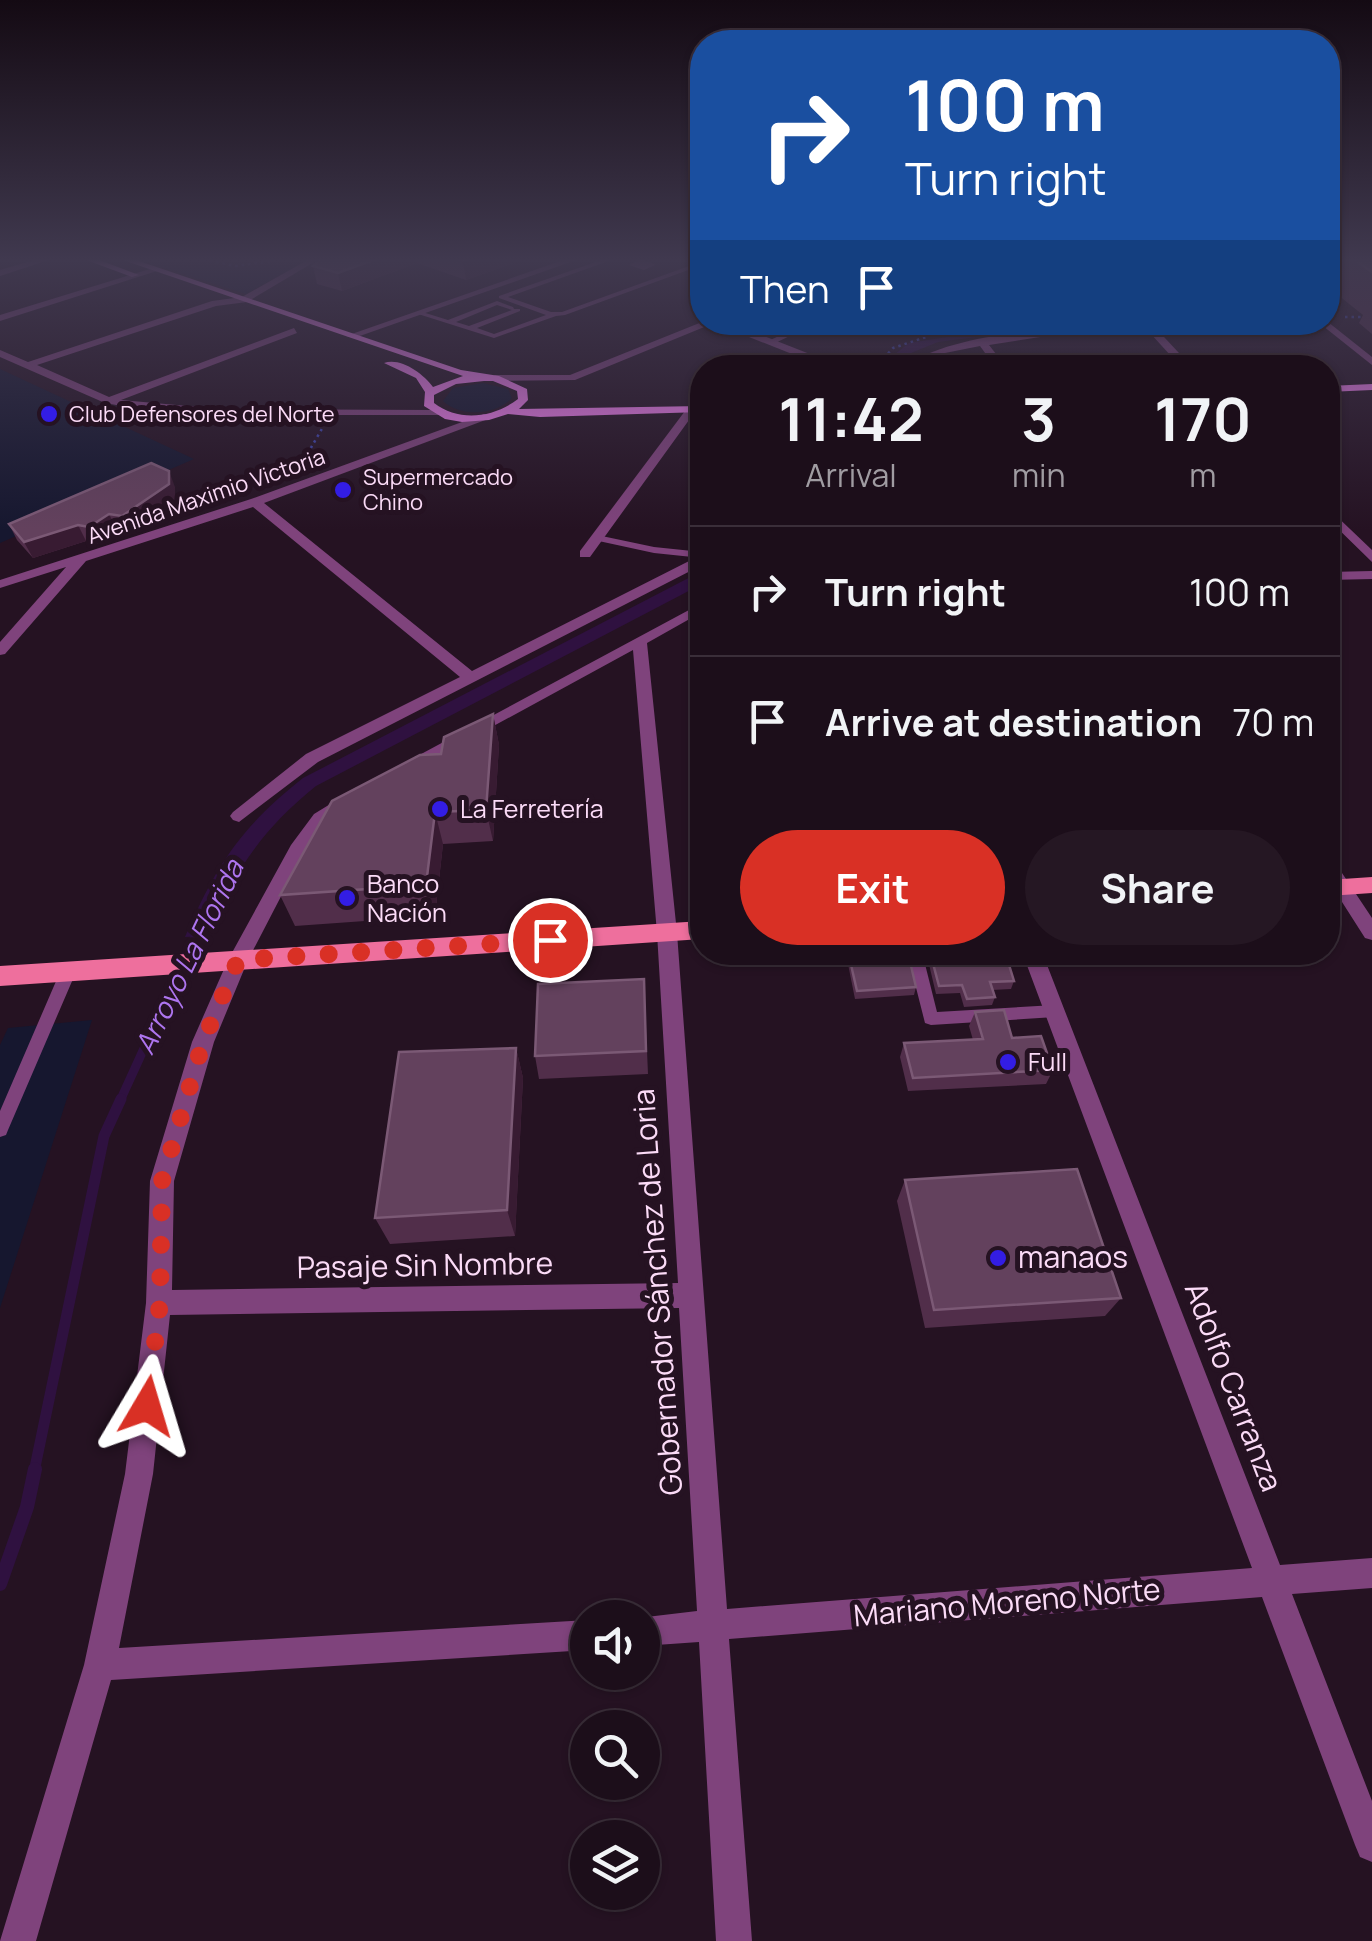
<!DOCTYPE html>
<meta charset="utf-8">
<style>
:root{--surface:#1c0e1a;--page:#251723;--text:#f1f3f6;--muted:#a09ca2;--line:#3a2e39;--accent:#d93025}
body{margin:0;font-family:Manrope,sans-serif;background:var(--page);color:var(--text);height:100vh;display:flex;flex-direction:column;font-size:38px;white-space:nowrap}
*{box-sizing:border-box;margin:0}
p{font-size:32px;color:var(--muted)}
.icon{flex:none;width:55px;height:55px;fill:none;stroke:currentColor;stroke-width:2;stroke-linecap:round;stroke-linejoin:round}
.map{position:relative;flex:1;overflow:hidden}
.panel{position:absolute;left:690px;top:355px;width:650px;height:610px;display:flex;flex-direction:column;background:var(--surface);border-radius:40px;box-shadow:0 2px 8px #0004,0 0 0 2px var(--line)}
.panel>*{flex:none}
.top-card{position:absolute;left:690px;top:30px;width:650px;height:305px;border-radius:40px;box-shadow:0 2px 8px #0004,0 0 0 2px var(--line);background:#1a4fa0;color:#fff;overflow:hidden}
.controls{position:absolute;left:570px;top:1600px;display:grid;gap:20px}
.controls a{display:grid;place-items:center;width:90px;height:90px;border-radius:50%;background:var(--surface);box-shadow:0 2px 8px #0004,0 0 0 2px var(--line);font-size:50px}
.pin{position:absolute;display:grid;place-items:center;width:85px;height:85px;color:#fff;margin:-42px;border:5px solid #fff;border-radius:50%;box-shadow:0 2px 10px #0007}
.me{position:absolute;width:110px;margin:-55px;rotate:7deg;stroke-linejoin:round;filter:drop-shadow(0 0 8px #0008)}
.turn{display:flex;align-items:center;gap:35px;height:210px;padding:0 50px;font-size:45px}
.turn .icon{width:130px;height:130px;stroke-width:2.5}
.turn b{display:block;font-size:70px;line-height:85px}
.then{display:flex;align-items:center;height:95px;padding:0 50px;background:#0003;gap:20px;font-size:38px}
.eta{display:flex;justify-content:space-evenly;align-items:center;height:170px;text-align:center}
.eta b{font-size:60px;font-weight:700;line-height:70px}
.button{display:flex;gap:20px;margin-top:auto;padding:20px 50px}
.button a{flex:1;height:115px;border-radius:60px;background:var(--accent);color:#fff;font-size:40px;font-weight:700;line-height:115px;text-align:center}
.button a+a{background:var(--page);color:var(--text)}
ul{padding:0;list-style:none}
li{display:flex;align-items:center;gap:30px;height:130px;padding:0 50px;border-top:2px solid var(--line)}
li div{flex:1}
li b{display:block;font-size:38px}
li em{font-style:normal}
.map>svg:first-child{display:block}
</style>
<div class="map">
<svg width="1372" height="1941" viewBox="0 0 1372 1941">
<rect width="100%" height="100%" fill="#251222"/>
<!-- green -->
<path fill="#16172f" d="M133,258H311L246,294Z
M0,369L194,459L0,543Z
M483,383L508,389L512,398C496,415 461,418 443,401L453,388Z
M92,1020L0,1308V1045L8,1028Z"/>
<!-- water -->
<path fill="#2f1140" d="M1042,322L1085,323L938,342L906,355L894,367H879L909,343Z
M702,571V584L316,786C259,832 236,871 205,936L185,937C216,865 241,827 303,778Z"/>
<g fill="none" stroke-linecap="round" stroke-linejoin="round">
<!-- stream-far2 -->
<path stroke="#2f1140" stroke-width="9" d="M120,1101L198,930"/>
<!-- stream-far1 -->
<path stroke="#2f1140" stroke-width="11" d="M34,1472L104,1136L121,1099"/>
<!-- stream -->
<path stroke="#2f1140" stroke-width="14" d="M0,1584L27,1507L35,1469"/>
<!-- path -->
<path stroke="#3e44ab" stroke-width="2.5" stroke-dasharray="2.5 4" stroke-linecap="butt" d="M197,258L235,266L272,261
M1345,317H1372
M875,368L893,348L926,337
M301,465L323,427"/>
<!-- service -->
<path fill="#7f437c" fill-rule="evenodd" d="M607,258H617L508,297L551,312H562L700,262L702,261V265L565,315L556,316L494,338L415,313L419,311L448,320L497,301L513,307L514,309H520V311L477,328L494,334L546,315L499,298V296ZM497,305L512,310L469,326L456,322Z
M641,259L654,264L655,265L644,270L629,265Z
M809,322H819L773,344L766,342Z
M597,535L654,547L702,552V558L654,553L594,540L592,538Z
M907,952H922L937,1012L1055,1005L1060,1007L1063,1011L1060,1015L1055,1017L931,1025L925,1023Z
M68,966L73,968L76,972L8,1130L6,1135L0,1137V1111L60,972L63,968Z"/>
<!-- minor -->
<path fill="#7f437c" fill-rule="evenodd" d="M41,258H55L0,276V270Z
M311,258H321L247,302L216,306L37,365L109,397L294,328L297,333L121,400L221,409L438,410L443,413L442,415H221L139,409L105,403L0,357V350L28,362L212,301L242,297Z
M569,258H582L354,338L346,336Z
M153,268L160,270L0,321V315Z
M702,322H728L820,358L828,368H817L812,362L714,323L575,380L495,381L490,378L495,375H570Z
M948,322H959L970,330L962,332Z
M1108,322H1137L989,345L1007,368H996L980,346L940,354L916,368H903C951,332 1048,331 1108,322Z
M1140,322H1150L1193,368H1182Z
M688,407L697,409L590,557H580V551Z
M484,414L490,417L488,419L264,503L472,671L697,557L702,556V565L318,762L239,822L233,820L230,816L233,812L306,754L460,677L253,507L86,561L5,654L0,655V642L66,567L0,588V580L251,499Z
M1328,508L1372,550V562L1328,519Z
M1372,571V579L1328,580V572Z
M702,603V612L647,643L677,933L727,1609L1252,1568L1022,952H1042L1280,1565L1372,1558V1588L1292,1594L1372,1801V1862L1360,1857L1355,1845L1262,1597L729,1639L752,1941H716L699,1642L642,1646V1618H638L697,1611L679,1308L170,1315L153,1474L119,1648L588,1620V1650L111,1680L36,1941H0L84,1665L125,1474L146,1303L150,1181L192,1042L228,960L291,845L314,814L345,795L354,801L326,822L304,852L248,960L214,1042L174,1181L172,1290L678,1283L657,933L633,650L411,771L405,772L397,767Z
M1328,859L1334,861L1372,918V940L1365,938L1328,880Z"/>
<!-- tertiary -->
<path fill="#7f437c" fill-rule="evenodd" d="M1318,322H1328L1372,357V365Z"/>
<!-- secondary -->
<path fill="#f07dec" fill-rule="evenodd" d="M81,258H94L139,275L132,277Z
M117,258H130L461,370L499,376L527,389L528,400L519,409L702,406V412L540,417L508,414L489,420L462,422L445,419L424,406L425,392L416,378L384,363C400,357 423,373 433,387L463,376ZM484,381H493L517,391L518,399C493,418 459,422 434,403V395L456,384Z
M1372,384V390L1328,392V386Z"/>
<!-- primary -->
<path fill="#ee6f9d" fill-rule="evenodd" d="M1372,877V893L1328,896V880Z
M702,921V939L0,986V966Z"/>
</g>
<!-- wall -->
<path fill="#512e4a" d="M322,258H527L466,280L417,263L342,291L317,284L313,266Z
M1328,258H1372V334L1359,323L1363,315L1328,287Z
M175,487V500L129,532L117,530L97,544L86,541L33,558L17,540L9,524Z
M493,714L499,745L493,841L443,844L435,916L295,926L280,895L441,754Z
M930,952L1014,981L1011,989L992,990L995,997L992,1005L964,1007L960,993L936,994L928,960Z
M849,956L916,987L914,995L855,999L848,964Z
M644,979L648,1074L539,1079L535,1056Z
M975,1012L1012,1038L1053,1070L1046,1084L908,1091L900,1057L904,1043L973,1040L969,1026Z
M516,1048L523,1078L515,1236L390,1244L375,1218Z
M905,1180L1121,1298L1105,1316L925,1328L897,1201Z"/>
<!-- shaded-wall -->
<path fill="#381b32" d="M379,258H416L417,263L342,291L338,273Z
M473,258H527L466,280L463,261Z
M169,471L175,487V500L129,532L122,516Z
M109,514L117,530L97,544L89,527Z
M78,525L86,541L33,558L24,542Z
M493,714L499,745L493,841L486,810Z
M435,812L443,844L435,916L426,885Z
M516,1048L523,1078L515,1236L507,1210Z"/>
<!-- building -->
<path fill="#63415d" stroke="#7b5975" stroke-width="2.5" d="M322,258H379L338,273L313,266Z
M453,258H473L463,261Z
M1352,258H1372V272Z
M151,463L169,471V484L122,516L109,514L89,527L78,525L24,542L9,524Z
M493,714L486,810L435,812L426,885L280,895L332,801L420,755L441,754L444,737Z
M930,952H1005L1014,981L990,982L995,997L967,999L962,985L939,986Z
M908,953L916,987L857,991L849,956Z
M644,979L646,1051L535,1056L538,984Z
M1004,1010L1012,1038L1041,1036L1053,1070L913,1078L904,1043L983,1039L975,1012Z
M516,1048L507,1210L375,1218L399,1052Z
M1077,1169L1121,1298L934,1310L905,1180Z"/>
<!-- sky -->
<linearGradient id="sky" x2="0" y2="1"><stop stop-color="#140a13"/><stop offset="0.49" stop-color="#40394f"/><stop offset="1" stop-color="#40394f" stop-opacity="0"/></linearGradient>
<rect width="1372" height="530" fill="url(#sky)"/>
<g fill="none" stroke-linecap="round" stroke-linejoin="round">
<!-- route -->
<path stroke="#d93025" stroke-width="18" stroke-dasharray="0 32.4" d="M147,1406L160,1303L162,1181L203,1042L238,960L550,940"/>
</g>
<!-- markers -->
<g fill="#331de4" stroke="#251222" stroke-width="4">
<circle cx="49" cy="414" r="10"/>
<circle cx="343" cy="490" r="10"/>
<circle cx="440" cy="809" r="10"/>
<circle cx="347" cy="898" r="10"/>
<circle cx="1008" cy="1062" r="10"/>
<circle cx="998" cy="1258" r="10"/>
</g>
<g text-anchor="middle" stroke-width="10" stroke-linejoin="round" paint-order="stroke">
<!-- far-poi labels -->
<g font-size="22" fill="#fbdbf7" stroke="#251222" text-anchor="start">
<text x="69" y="422">Club Defensores del Norte</text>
<text x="363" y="485">Supermercado<tspan x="363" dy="25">Chino</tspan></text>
</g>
<!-- far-street labels -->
<g font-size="22" fill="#fbdbf7" stroke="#251222">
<text transform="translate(206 496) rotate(-19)" y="8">Avenida Maximio Victoria</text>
</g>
<!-- poi labels -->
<g font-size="25" fill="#fbdbf7" stroke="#251222" text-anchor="start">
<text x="460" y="818">La Ferretería</text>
<text x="367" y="893">Banco<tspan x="367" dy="29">Nación</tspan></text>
<text x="1028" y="1071">Full</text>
</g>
<!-- water labels -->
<g font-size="28" font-style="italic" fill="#ae75ef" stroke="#251222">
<text transform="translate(189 957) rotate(-64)" y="10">Arroyo La Florida</text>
</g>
<!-- near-poi labels -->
<g font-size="30" fill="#fbdbf7" stroke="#251222" text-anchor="start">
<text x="1018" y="1268">manaos</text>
</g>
<!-- near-street labels -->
<g font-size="30" fill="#fbdbf7" stroke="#251222">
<text transform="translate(425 1266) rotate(-1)" y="10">Pasaje Sin Nombre</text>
<text transform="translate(658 1292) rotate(-94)" y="10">Gobernador Sánchez de Loria</text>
<text transform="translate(1233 1387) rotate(69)" y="10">Adolfo Carranza</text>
<text transform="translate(1007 1603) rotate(-5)" y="10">Mariano Moreno Norte</text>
</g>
</g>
</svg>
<div class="controls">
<a><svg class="icon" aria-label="sound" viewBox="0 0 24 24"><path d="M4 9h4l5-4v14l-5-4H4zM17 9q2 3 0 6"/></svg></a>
<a><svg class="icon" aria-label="search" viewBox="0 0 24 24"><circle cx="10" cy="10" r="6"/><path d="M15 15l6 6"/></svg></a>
<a><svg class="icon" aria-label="layers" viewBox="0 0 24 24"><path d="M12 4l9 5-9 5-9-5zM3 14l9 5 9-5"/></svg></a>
</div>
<div class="pin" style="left:550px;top:940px;background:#d93025"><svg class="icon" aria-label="arrive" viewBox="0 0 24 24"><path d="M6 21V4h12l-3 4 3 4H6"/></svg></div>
<svg class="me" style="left:147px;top:1406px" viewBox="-20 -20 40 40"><path d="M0-17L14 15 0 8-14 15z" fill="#d93025" stroke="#fff" stroke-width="4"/></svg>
<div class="top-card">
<div class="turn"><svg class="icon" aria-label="right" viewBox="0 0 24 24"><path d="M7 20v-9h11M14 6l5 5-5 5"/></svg><div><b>100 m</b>Turn right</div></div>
<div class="then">Then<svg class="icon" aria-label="arrive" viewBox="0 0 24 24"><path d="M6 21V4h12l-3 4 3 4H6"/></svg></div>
</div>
<section class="panel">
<div class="eta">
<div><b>11:42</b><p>Arrival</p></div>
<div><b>3</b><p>min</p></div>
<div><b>170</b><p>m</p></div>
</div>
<ul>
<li><svg class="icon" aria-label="right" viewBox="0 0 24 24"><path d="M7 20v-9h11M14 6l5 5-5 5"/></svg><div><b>Turn right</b></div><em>100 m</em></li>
<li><svg class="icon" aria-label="arrive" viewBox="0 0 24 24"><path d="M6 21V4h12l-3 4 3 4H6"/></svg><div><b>Arrive at destination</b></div><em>70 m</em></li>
</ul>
<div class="button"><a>Exit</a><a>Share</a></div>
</section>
</div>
